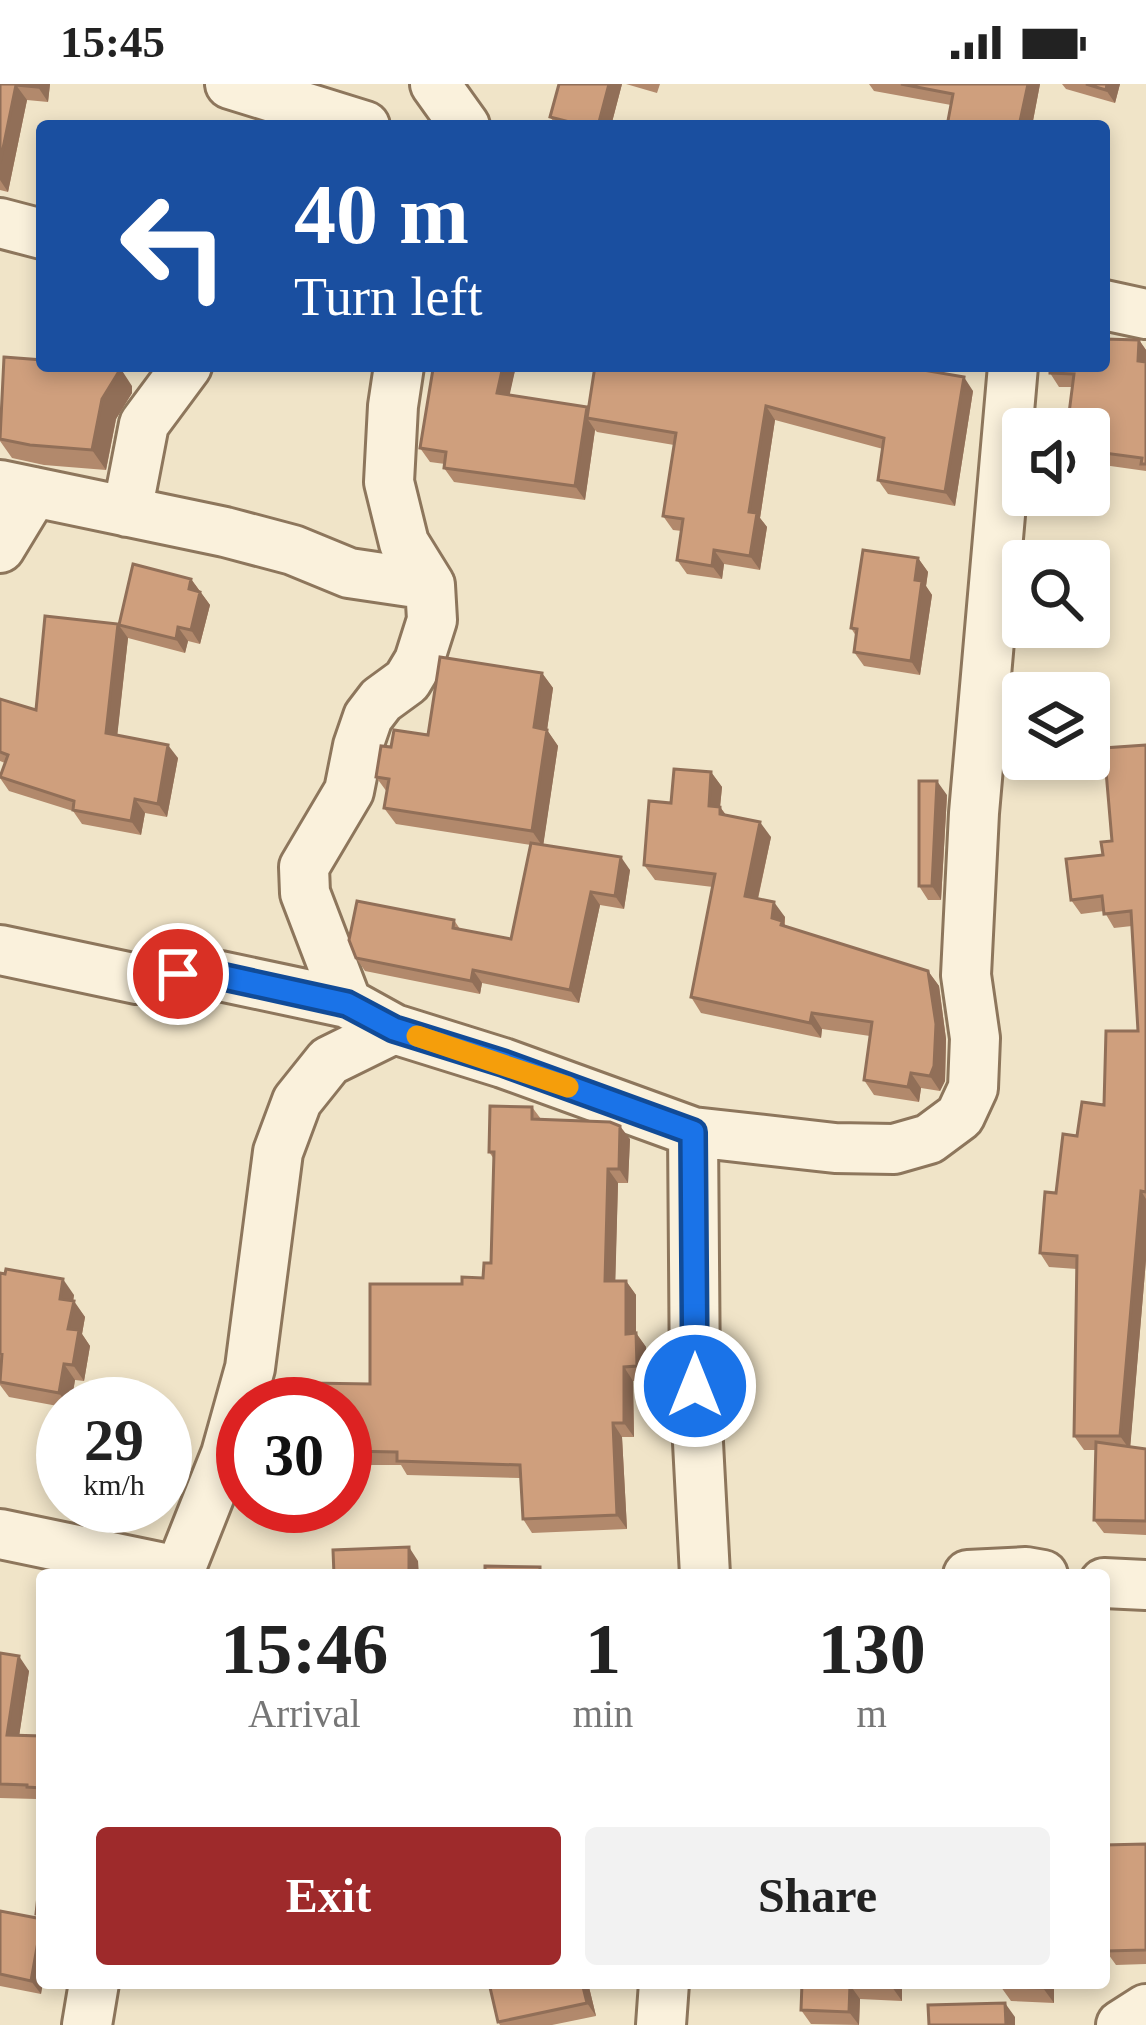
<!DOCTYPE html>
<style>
:root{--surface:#fff;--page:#f2f2f2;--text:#222;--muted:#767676;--accent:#9e2a2b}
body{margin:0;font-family:"Times New Roman",serif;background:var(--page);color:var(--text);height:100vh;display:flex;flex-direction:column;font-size:45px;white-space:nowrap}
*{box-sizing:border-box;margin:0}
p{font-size:39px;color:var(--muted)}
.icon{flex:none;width:66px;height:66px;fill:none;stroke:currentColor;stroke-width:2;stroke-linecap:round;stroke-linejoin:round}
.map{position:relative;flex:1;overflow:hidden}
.side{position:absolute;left:36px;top:1485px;width:1074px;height:420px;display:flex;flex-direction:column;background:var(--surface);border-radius:12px;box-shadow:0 6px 18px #0003}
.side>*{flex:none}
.guide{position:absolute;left:36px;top:36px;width:1074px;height:252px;border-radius:12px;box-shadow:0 6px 18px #0003;background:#1a4fa0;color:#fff;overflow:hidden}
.fabs{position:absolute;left:1002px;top:324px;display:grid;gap:24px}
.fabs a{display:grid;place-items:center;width:108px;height:108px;border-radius:12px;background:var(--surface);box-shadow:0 6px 18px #0003;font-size:60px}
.speed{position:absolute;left:36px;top:1293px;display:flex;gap:24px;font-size:60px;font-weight:700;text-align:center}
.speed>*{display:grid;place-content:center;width:156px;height:156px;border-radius:50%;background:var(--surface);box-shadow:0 6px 18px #0003;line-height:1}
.speed small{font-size:30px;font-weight:400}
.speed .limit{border:18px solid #d22;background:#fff;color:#111}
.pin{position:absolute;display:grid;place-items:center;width:102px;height:102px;color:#fff;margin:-51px;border:6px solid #fff;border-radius:50%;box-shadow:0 3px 12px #0007}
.me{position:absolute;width:132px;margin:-66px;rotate:0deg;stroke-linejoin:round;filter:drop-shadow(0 0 9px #0008)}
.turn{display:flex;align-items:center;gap:42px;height:252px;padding:0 60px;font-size:54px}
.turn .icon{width:156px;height:156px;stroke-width:2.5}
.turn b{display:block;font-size:84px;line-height:102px}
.eta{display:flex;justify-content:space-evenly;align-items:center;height:204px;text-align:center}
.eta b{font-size:72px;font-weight:700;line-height:84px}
.action{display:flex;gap:24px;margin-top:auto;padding:24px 60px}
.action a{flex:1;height:138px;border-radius:12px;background:var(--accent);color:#fff;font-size:48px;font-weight:700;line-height:138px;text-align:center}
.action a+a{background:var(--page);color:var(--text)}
.status{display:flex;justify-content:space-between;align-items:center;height:84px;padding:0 60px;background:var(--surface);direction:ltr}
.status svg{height:33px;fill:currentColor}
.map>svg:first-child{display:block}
</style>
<div class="status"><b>15:45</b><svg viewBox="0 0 49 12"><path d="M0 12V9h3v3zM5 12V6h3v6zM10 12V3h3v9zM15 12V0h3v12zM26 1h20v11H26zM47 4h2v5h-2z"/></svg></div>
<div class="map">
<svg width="1146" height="1941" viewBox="0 0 1146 1941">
<rect width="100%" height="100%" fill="#f0e4c8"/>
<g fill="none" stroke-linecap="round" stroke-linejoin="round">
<!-- minor casing -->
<g stroke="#8d765c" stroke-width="54">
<path id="minor" d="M230,0L365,42
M435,0L465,42
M0,139L42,150
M1104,221L1146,230
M0,401L225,448L293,466L349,489L430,501
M127,428L144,340L187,282
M0,464L34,408
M0,866L137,895L178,890L220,892L347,919L394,945L503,979L693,1048L835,1064L894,1065L929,1055L960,1032L973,1004L975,954L966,891L974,729L1013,282
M347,919L305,809L304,783L349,707L358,662L368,633L381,616L407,597L419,577L432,536L430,501L404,459L389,398L393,322L399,282
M693,1048L695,1302L705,1491
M0,1450L178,1487
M178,1491L226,1370L250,1284L278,1068L297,1017L329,977L394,945
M968,1491L1026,1488L1043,1491
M1104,1499L1146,1501
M87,1941L94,1899
M661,1941L664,1899
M1121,1941L1146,1925"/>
</g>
<!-- minor -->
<use href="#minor" stroke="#faf1dc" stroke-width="48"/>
</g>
<!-- wall -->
<path fill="#b2896c" d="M0,0H50L48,18L27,16L8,108L0,106Z
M622,0L611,42H557L550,33Z
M626,0H660L657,9Z
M869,0H1040L1032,42H947L951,21L874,7Z
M1062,0H1120L1115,19L1066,5Z
M1139,256L1146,266V387L1089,379V345L1073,303H1059L1050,289Z
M430,282H516L509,311L589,325L916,282L914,284L973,307L955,422L888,410L878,396L883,365L775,336L760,434L767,443L760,486L724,480L722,495L687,490L677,476L682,447L673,446L663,432L674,361L597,348L595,346L585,416L454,398L444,384L445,380L430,378L420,364L432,288Z
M132,302V309L116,335L106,386L44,381L12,374L0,357V334Z
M918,474L928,488L926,502L932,511L920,591L864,582L854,568L856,552L851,544Z
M191,495L210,521L200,560L188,557L185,569L128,554L117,651L178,674L167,733L145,729L141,751L82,740L73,727L9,707L0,694L5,679L0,677V615L36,626L118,540Z
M542,589L553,604L547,646L558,662L543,761L630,786L624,825L600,821L579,919L482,899L480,910L365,887L356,874L454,836L460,845L511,855L531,761L396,740L384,724L387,708L376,693L391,663L428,651Z
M1146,661V1176L1130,1363L1146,1365V1451L1104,1449L1094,1436L1096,1366H1084L1074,1352L1077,1185L1049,1183L1040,1169L1056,1109L1077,1052L1104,1021L1138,947L1132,842L1114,844L1104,827L1081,830L1071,816L1112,757Z
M711,688L722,703L720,723L726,731L771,753L758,815L785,833V842L928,887L939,902L946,955L945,997L940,1007L921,1004L919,1018L874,1011L864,996L870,952L822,945L821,954L701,929L691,913L713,803L655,796L644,781L671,719Z
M947,711L941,816H928L919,802Z
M532,1023L541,1035L630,1055L628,1099H618L615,1197H626L636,1211V1249L646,1263L647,1296L633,1297L634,1353H622L627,1445L532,1449L523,1435L520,1394L407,1391L401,1381H345V1320L370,1300L462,1200L483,1194L491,1179L494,1075L489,1068Z
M0,1189L74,1211L73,1217L85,1233L82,1250L90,1262L84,1297L75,1296L71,1320H63V1323L9,1313L0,1301Z
M0,1569L29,1587L19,1652H42V1718H37L36,1715L0,1714Z
M1146,1760V1880L1116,1881L1106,1867Z
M42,1775V1899L41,1910L0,1902V1827L39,1834L36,1830Z
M588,1899L596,1932L552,1941H500L498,1938Z
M802,1899H902V1917L860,1915L859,1941L811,1940L801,1926Z
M1001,1899H1054V1919L1011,1917L1001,1903Z"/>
<!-- shaded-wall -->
<path fill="#916f58" d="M38,0H50L48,18L38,3Z
M609,0H622L611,42H598Z
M1028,0H1040L1032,42H1019Z
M1107,0H1120L1115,19L1106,6Z
M16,1L27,16L8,108L0,96V79Z
M1139,256L1146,266V289L1138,277Z
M119,282L132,302V309L116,335L106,386L92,366L102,315Z
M503,282H516L507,323L497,309Z
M964,293L973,307L955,422L945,408Z
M766,322L775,336L760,434L767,443L760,486L750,472L749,428Z
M587,323L596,336L587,334L595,346L585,416L575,402Z
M714,466L724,480L722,495L712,482Z
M918,474L928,488L926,502L932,511L920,591L911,577L915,496Z
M191,495L210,521L200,560L191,546L189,505Z
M118,540L128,554L116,663L106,649Z
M178,543L188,557L185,569L176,555Z
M542,589L553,604L547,646L558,662L543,763L532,747L534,643Z
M168,661L178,674L167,733L158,720Z
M711,688L722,703L720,723L731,738L709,722Z
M937,697L947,711L941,816L932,802Z
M135,715L145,729L141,751L131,737Z
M760,738L771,753L755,827L745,812Z
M621,773L630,786L624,825L615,812Z
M591,808L600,821L579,919L570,906Z
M774,818L785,833L784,840L792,852L772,834Z
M473,886L482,899L480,910L471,897Z
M928,887L939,902L946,955L945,997L940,1007L930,992Z
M812,929L822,945L821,954L810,939Z
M911,989L921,1004L919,1018L908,1003Z
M620,1042L630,1055L628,1099L619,1085Z
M608,1085L618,1099L615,1210L605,1197Z
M1141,1107L1146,1115V1176L1130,1366L1120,1352Z
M63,1195L74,1211L71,1231L60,1215Z
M626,1197L636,1211V1249L646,1263L647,1296L637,1282L626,1250Z
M74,1217L85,1233L82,1250L90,1262L84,1297L73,1281L68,1245Z
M64,1280L75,1296L71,1320H67L59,1309Z
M624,1283L633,1297L634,1353L624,1339Z
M613,1339L622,1353L627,1445L617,1431Z
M409,1463L418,1477L419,1491H409Z
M19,1572L29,1587L17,1666L7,1651Z
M42,1840L43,1899L41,1910L31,1897Z
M582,1899H588L596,1932L587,1919Z
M892,1899H902V1917L892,1903Z
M1043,1899H1054V1919L1043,1904Z
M850,1901L860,1915L859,1941L849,1928Z
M1005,1919L1015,1933V1941H1006Z"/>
<!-- building -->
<path fill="#cf9f7d" stroke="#916f58" stroke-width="3" d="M0,0H38V3L16,1L0,79Z
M559,0H609L598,42H585L550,33Z
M901,0H1028L1019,42H947L953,10Z
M1086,0H1107L1106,6Z
M1104,255L1139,256L1138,277L1146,278V380H1141L1142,374L1089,367V345H1067L1074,290L1050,289V282H1104Z
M4,273L42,276V282H119L118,289L102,315L92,366L30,361L0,355Z
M430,282H503L497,309L587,323L575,402L444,384L446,368L420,364L433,285L430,284Z
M595,282H900L964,293L945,408L878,396L884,354L766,322L749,428L757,429L750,472L714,466L712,482L677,476L683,435L663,432L676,349L587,334Z
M863,466L918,474L915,496L922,497L911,577L854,568L857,545L851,544Z
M133,480L191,495L189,505L200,508L191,546L178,543L176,555L119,541Z
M45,532L118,540L106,649L168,661L158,720L135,715L131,737L73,726L74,717L0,693L8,671L0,668V615L36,626Z
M440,573L542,589L534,643L547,646L532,747L384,724L389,695L376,693L381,662L391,663L394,646L428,651Z
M1146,661V1108L1141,1107L1120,1352H1074L1077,1172L1040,1169L1045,1108L1056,1109L1063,1050L1077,1052L1082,1018L1104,1021L1106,947H1138L1131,827L1104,830L1102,812L1071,816L1066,775L1103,771L1101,758L1112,757L1104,664Z
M674,685L711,688L709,722L720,723V730L760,738L745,812L774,818L772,834L782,837L781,841L928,887L936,940L934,982L930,992L911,989L908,1003L864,996L872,938L812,929L810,939L691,913L715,790L644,781L649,717L671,719Z
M919,697H937L932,802H919Z
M531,759L621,773L615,812L591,808L570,906L473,886L471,897L356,874L349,856L357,817L454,836L453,844L511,855Z
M490,1022L532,1023V1035L610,1038L620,1042L619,1085H608L605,1197H626V1250L636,1249L637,1282L624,1283V1339H613L617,1431L523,1435L520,1381L397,1377V1368L345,1367V1320H309L310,1299L370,1300V1200H462V1193L483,1194L484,1179H491L494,1068H489Z
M6,1185L63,1195L60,1215L74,1217L68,1245L79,1246L73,1281L64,1280L59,1309L0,1298L2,1270L0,1269V1189L5,1190Z
M1096,1358L1146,1365V1437L1094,1436Z
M409,1463V1491H438H334L333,1466Z
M485,1482L540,1483V1491H485Z
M0,1569L19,1572L7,1651L42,1652V1704L27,1703V1701L0,1700Z
M1146,1760V1866L1106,1867L1104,1861V1761Z
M42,1775V1831L36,1830Z
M0,1827L42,1835L31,1897L0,1890Z
M489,1899H582L587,1919L498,1938Z
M802,1899H892V1903L850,1901L849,1928L801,1926Z
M1001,1899H1043V1904L1001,1903Z
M1005,1919L1006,1941H929L928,1921Z"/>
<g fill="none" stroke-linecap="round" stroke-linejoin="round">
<!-- route casing -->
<g stroke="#114b97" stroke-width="30">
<path id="route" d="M178,890L220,892L347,920L394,945L503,979L693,1048L695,1302"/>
</g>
<!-- route -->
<use href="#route" stroke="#1a73e8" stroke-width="21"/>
<!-- slow -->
<path stroke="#f59e0b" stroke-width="21" d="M417,952L568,1003"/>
</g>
</svg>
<div class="fabs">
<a><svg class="icon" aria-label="sound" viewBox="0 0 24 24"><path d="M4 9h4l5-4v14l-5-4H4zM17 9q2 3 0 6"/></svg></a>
<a><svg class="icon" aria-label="search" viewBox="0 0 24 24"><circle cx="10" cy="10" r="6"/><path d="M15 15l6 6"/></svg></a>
<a><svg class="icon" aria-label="layers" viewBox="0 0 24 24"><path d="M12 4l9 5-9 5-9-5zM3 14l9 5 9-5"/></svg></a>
</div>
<div class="speed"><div>29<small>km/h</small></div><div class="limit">30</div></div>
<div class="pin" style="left:178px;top:890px;background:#d93025"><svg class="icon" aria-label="arrive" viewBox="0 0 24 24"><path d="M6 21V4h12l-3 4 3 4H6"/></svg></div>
<svg class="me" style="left:695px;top:1302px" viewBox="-20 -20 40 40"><circle r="17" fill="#1a73e8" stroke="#fff" stroke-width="3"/><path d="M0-11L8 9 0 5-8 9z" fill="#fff"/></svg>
<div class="guide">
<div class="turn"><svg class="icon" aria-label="left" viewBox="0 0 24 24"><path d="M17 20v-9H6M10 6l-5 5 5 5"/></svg><div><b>40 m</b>Turn left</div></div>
</div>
<section class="side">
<div class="eta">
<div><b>15:46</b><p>Arrival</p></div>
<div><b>1</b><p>min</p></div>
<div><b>130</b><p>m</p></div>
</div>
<div class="action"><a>Exit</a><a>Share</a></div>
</section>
</div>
